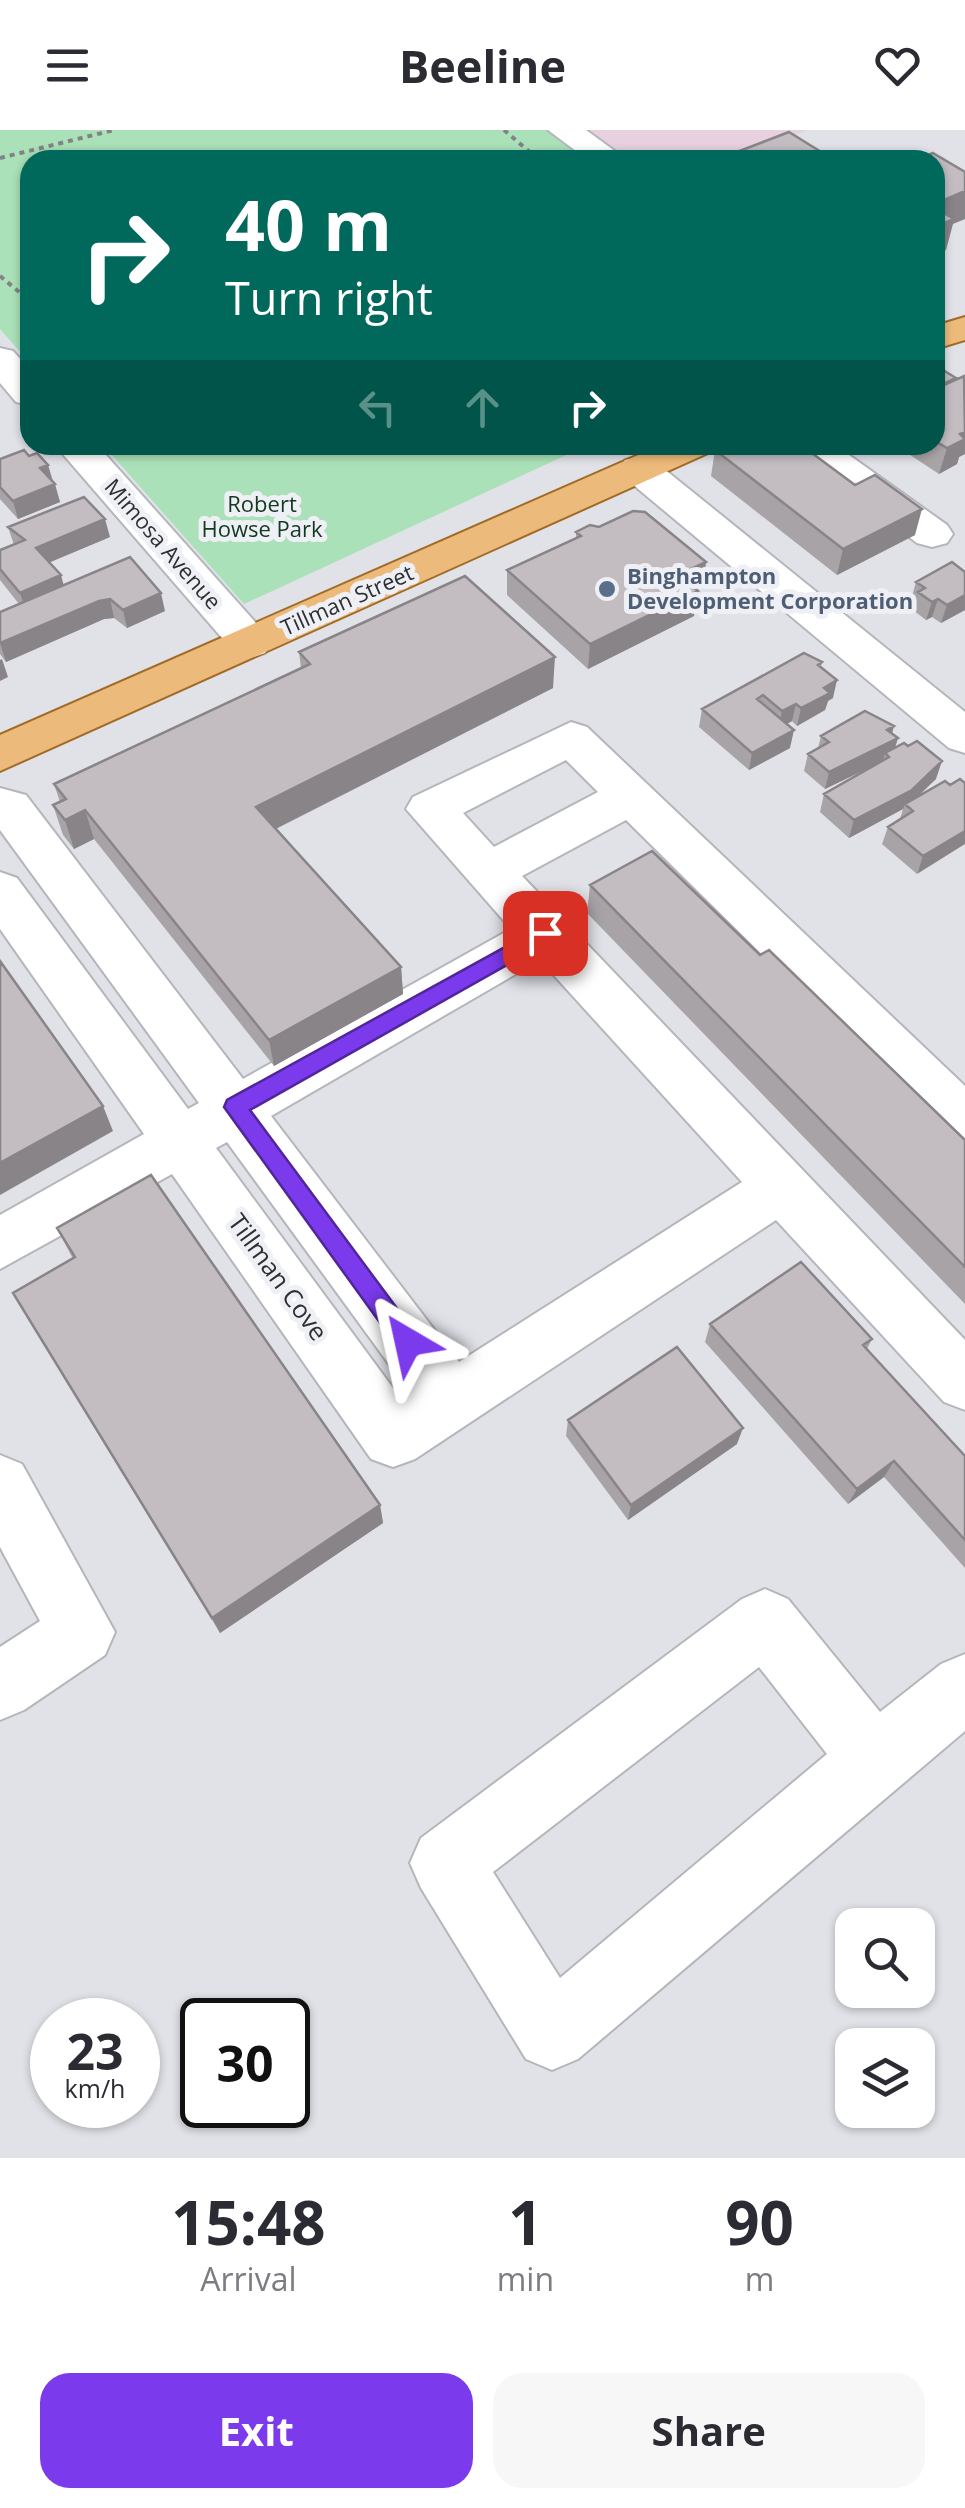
<!DOCTYPE html>
<style>
:root{--surface:#fff;--page:#f7f7f7;--text:#2b2b33;--muted:#7c7c81;--accent:#7c3aed}
body{margin:0;font-family:"Open Sans",sans-serif;background:var(--page);color:var(--text);height:100vh;display:flex;flex-direction:column;font-size:38px;white-space:nowrap}
*{box-sizing:border-box;margin:0}
p{font-size:32px;color:var(--muted)}
.icon{flex:none;width:55px;height:55px;fill:none;stroke:currentColor;stroke-width:2;stroke-linecap:round;stroke-linejoin:round}
.map{position:relative;height:2028px;overflow:hidden}
.panel{display:flex;flex-direction:column;background:var(--surface);flex:1}
.panel>*{flex:none}
.banner{position:absolute;left:20px;top:20px;width:925px;height:305px;border-radius:30px;box-shadow:0 2px 8px #0004;background:#00695c;color:#fff;overflow:hidden}
.fabs{position:absolute;left:835px;top:1778px;display:grid;gap:20px}
.fabs a{display:grid;place-items:center;width:100px;height:100px;border-radius:20px;background:var(--surface);box-shadow:0 2px 8px #0004;font-size:50px}
.speed{position:absolute;left:30px;top:1868px;display:flex;gap:20px;font-size:50px;font-weight:700;text-align:center}
.speed>*{display:grid;place-content:center;width:130px;height:130px;border-radius:50%;background:var(--surface);box-shadow:0 2px 8px #0004;line-height:1}
.speed small{font-size:25px;font-weight:400}
.speed .limit{border:5px solid #111;border-radius:15px;background:#fff;color:#111}
.pin{position:absolute;display:grid;place-items:center;width:85px;height:85px;color:#fff;margin:-42px;border-radius:20px;box-shadow:0 5px 15px #0006}
.me{position:absolute;width:110px;margin:-55px;rotate:324deg;stroke-linejoin:round;filter:drop-shadow(0 0 8px #0008)}
.turn{display:flex;align-items:center;gap:35px;height:210px;padding:0 40px;font-size:45px}
.turn .icon{width:130px;height:130px;stroke-width:2.5}
.turn b{display:block;font-size:70px;line-height:85px}
.lanes{display:flex;align-items:center;height:95px;padding:0 40px;background:#0003;justify-content:center;gap:50px;direction:ltr}
.lanes .off{opacity:.35}
.eta{display:flex;justify-content:space-evenly;align-items:center;height:170px;text-align:center}
.eta b{font-size:60px;font-weight:700;line-height:70px}
.button{display:flex;gap:20px;margin-top:auto;padding:20px 40px}
.button a{flex:1;height:115px;border-radius:30px;background:var(--accent);color:#fff;font-size:40px;font-weight:700;line-height:115px;text-align:center}
.button a+a{background:var(--page);color:var(--text)}
header{display:flex;justify-content:space-between;align-items:center;height:130px;padding:0 40px;background:var(--surface);font-size:45px;font-weight:700}
.map>svg:first-child{display:block}
</style>
<header><svg class="icon" aria-label="menu" viewBox="0 0 24 24"><path d="M4 6h16M4 12h16M4 18h16"/></svg>Beeline<svg class="icon" aria-label="heart" viewBox="0 0 24 24"><path d="M12 20l-8-8c-3-5 5-10 8-4 3-6 11-1 8 4z"/></svg></header>
<div class="map">
<svg width="965" height="2028" viewBox="0 0 965 2028">
<rect width="100%" height="100%" fill="#e0e2e8"/>
<!-- education -->
<path fill="#e8d1de" d="M561,0H808L730,30H605Z"/>
<!-- green -->
<path fill="#aae1b8" d="M0,0H549L592,30H30V233L0,199Z
M103,315H588L244,474Z"/>
<g fill="none" stroke-linecap="round" stroke-linejoin="round">
<!-- minor casing -->
<g stroke="#b4b6bc" stroke-width="4">
<path id="minor" d="M548,0H586L627,30H588Z
M0,218L13,221L30,240V275L16,272L0,253Z
M55,315H97L265,503L272,513L265,523L250,528L235,523Z
M789,315H835L947,395L953,404L947,413L932,417L917,413Z
M639,327L653,330L965,582V623L949,618L625,348L619,339L625,330Z
M571,592L587,597L965,956V1013L946,1006L626,690L522,746L965,1210V1280L944,1272L776,1090L415,1329L393,1337L371,1329L172,1044L0,1139V1085L144,1004L0,799V742L17,748L188,979L199,973L0,700V658L26,665L243,949L511,799L406,679L413,667ZM566,630L598,662L494,717L463,683ZM540,830L742,1052L459,1232L271,986ZM227,1012L410,1263L401,1269L216,1018Z
M0,1325L22,1334L115,1502L105,1525L24,1580L0,1590V1517L40,1491L0,1417Z
M765,1459L788,1469L880,1582L941,1534L965,1524V1601L578,1929L552,1940L526,1929L421,1758L410,1733L421,1708L742,1469ZM759,1537L827,1624L560,1848L493,1742Z"/>
</g>
<!-- major casing -->
<g stroke="#a16b27" stroke-width="4">
<path id="major" d="M965,187V210L935,219V196Z
M661,315H714L708,323L0,641V605Z"/>
</g>
<!-- path -->
<path stroke="#818387" stroke-width="4" stroke-dasharray="5 5" stroke-linecap="butt" d="M504,0L539,30
M0,28L114,0
M0,146L30,171"/>
<!-- minor -->
<use href="#minor" fill="#fff" fill-rule="evenodd"/>
<!-- major -->
<use href="#major" fill="#ecba7a" fill-rule="evenodd"/>
</g>
<!-- wall -->
<path fill="#a8a3a6" d="M935,235L956,248L965,246V324L959,327L957,334L939,344L895,315H935Z
M715,320L915,405L837,445L711,346Z
M29,326L48,335L60,372L18,389L0,369V329Z
M8,397L110,407L50,432L64,455L165,481L127,498L114,488L104,489L6,532L0,524V482L19,474L0,450V420L14,415Z
M576,402L706,432L702,457L697,460L694,486L588,539L507,465V440L576,408Z
M965,442V480L941,493L932,487L926,490L913,480L915,473L911,470L916,452Z
M299,522L553,558L276,699L401,837L403,864L274,936L94,709L74,719L63,705L53,675L60,672L54,654L301,538Z
M822,532L821,537L833,568L828,571L825,580L797,596L792,591L787,594L790,618L749,640L699,597L702,579Z
M894,596L892,604L898,608L895,618L936,649L916,667L950,655L917,744L882,714L888,697L900,689L903,679L849,708L820,682L824,664L877,634L825,659L804,641L808,624L818,618L821,606Z
M590,755L965,1010V1174L587,783Z
M57,1098L380,1375L383,1393L220,1503L26,1186L73,1129Z
M710,1194L872,1209L867,1219L965,1326V1438L884,1347L848,1374L705,1212Z
M568,1290L737,1314L628,1390L566,1306Z"/>
<!-- shaded-wall -->
<path fill="#888487" d="M965,61V89L953,94L946,120L935,125V74Z
M965,302V324L959,327L957,334L939,344L947,318L960,304Z
M48,335L53,354L40,338Z
M55,354L60,372L18,389L13,371Z
M922,379L915,405L837,445L843,419Z
M105,389L110,407L41,436L36,418Z
M706,432L702,457L675,470L678,445Z
M61,445L66,464L26,481L20,463Z
M698,461L694,486L588,539L590,514Z
M161,463L165,481L127,498L123,480Z
M965,465V480L941,493L947,475Z
M110,469L114,488L104,489L6,532L0,513L99,471Z
M938,469L932,487L926,490L932,472Z
M555,527L553,558L261,706L256,677Z
M2,529L8,547L0,551V530Z
M837,550L833,568L828,571L825,580L797,596L801,578L824,558Z
M796,574L792,591L778,599L782,581Z
M894,596L889,612L898,608L892,626L889,627L885,623L883,631L825,659L829,642Z
M794,600L790,618L749,640L752,623Z
M942,631L936,649L906,678L907,675L905,674L903,679L849,708L854,690Z
M85,680L94,709L74,719L65,690Z
M965,701V714L917,744L923,726Z
M401,837L403,864L274,936L269,910Z
M103,976L113,1001L0,1065V1033Z
M743,1298L737,1314L628,1390L631,1375Z
M894,1331L884,1347L848,1374L857,1359Z
M380,1375L383,1393L220,1503L212,1488Z"/>
<!-- building -->
<path fill="#c3bdc1" stroke="#888487" stroke-width="2.5" d="M789,2L834,30H716Z
M933,23L965,42V61L935,74V30H916Z
M935,78L954,89L935,97Z
M935,235L956,248L935,258Z
M964,246L965,302L960,304L965,309L947,318L935,311V259Z
M725,315H801L855,355L875,345L922,379L843,419L715,320Z
M24,320L29,326L37,323L48,335L40,338L55,354L13,371L0,357V329Z
M84,367L105,389L36,418L61,445L20,463L0,439V420L25,410L8,397Z
M633,381L645,382L706,432L678,445L698,461L590,514L507,440L581,406L576,402L590,395L599,397Z
M130,427L161,463L123,480L110,469L99,471L0,513V482Z
M952,432L965,442V465L947,475L938,469L932,472L918,462L925,458L916,452Z
M465,446L555,527L256,677L401,837L269,910L85,680L65,690L53,675L66,669L54,654L310,534L299,522Z
M804,523L822,532L818,535L837,550L824,558L830,563L801,578L796,574L782,581L763,565L757,569L794,600L752,623L702,579Z
M865,581L894,596L887,600L898,608L829,642L808,624L829,612L821,606Z
M917,611L942,631L912,660L854,690L824,664L889,627L885,623L904,613L908,616Z
M960,649L965,653V701L923,726L888,697L913,681L905,674L945,651L950,655Z
M652,721L760,825L769,820L965,1010V1137L590,755Z
M0,831L103,976L0,1033Z
M151,1045L380,1375L212,1488L13,1163L75,1127L57,1098Z
M801,1132L872,1209L863,1215L965,1326V1410L894,1331L857,1359L710,1194Z
M677,1217L743,1298L631,1375L568,1290Z"/>
<!-- route -->
<path fill="#7c3aed" stroke="#51269a" stroke-width="2.5" d="M545,795L553,798V809L250,980L416,1204L420,1212L408,1223L399,1219L224,977L227,970Z"/>
<!-- markers -->
<circle fill="#5c6f8a" stroke="#eef0f5" stroke-width="4" cx="607" cy="459" r="10"/>
<g text-anchor="middle" stroke-width="10" stroke-linejoin="round" paint-order="stroke">
<!-- far-park labels -->
<g font-size="22" fill="#133920" stroke="#eef0f5">
<text x="262" y="382">Robert<tspan x="262" dy="25">Howse Park</tspan></text>
</g>
<!-- far-street labels -->
<g font-size="22" fill="#2e2f31" stroke="#eef0f5">
<text transform="translate(163 414) rotate(49)" y="8">Mimosa Avenue</text>
<text transform="translate(347 470) rotate(-24)" y="8">Tillman Street</text>
</g>
<!-- far-service labels -->
<g font-size="22" font-weight="bold" fill="#4e5e75" stroke="#eef0f5" text-anchor="start">
<text x="627" y="454">Binghampton<tspan x="627" dy="25">Development Corporation</tspan></text>
</g>
<!-- street labels -->
<g font-size="25" fill="#2e2f31" stroke="#eef0f5">
<text transform="translate(278 1147) rotate(54)" y="9">Tillman Cove</text>
</g>
</g>
</svg>
<div class="fabs">
<a><svg class="icon" aria-label="search" viewBox="0 0 24 24"><circle cx="10" cy="10" r="6"/><path d="M15 15l6 6"/></svg></a>
<a><svg class="icon" aria-label="layers" viewBox="0 0 24 24"><path d="M12 4l9 5-9 5-9-5zM3 14l9 5 9-5"/></svg></a>
</div>
<div class="speed"><div>23<small>km/h</small></div><div class="limit">30</div></div>
<div class="pin" style="left:545px;top:803px;background:#d93025"><svg class="icon" aria-label="arrive" viewBox="0 0 24 24"><path d="M6 21V4h12l-3 4 3 4H6"/></svg></div>
<svg class="me" style="left:408px;top:1212px" viewBox="-20 -20 40 40"><path d="M0-17L14 15 0 8-14 15z" fill="#7c3aed" stroke="#fff" stroke-width="4"/></svg>
<div class="banner">
<div class="turn"><svg class="icon" aria-label="right" viewBox="0 0 24 24"><path d="M7 20v-9h11M14 6l5 5-5 5"/></svg><div><b>40 m</b>Turn right</div></div>
<div class="lanes"><svg class="icon off" aria-label="left" viewBox="0 0 24 24"><path d="M17 20v-9H6M10 6l-5 5 5 5"/></svg><svg class="icon off" aria-label="ahead" viewBox="0 0 24 24"><path d="M12 20V5M6 11l6-6 6 6"/></svg><svg class="icon" aria-label="right" viewBox="0 0 24 24"><path d="M7 20v-9h11M14 6l5 5-5 5"/></svg></div>
</div>
</div>
<section class="panel">
<div class="eta">
<div><b>15:48</b><p>Arrival</p></div>
<div><b>1</b><p>min</p></div>
<div><b>90</b><p>m</p></div>
</div>
<div class="button"><a>Exit</a><a>Share</a></div>
</section>
